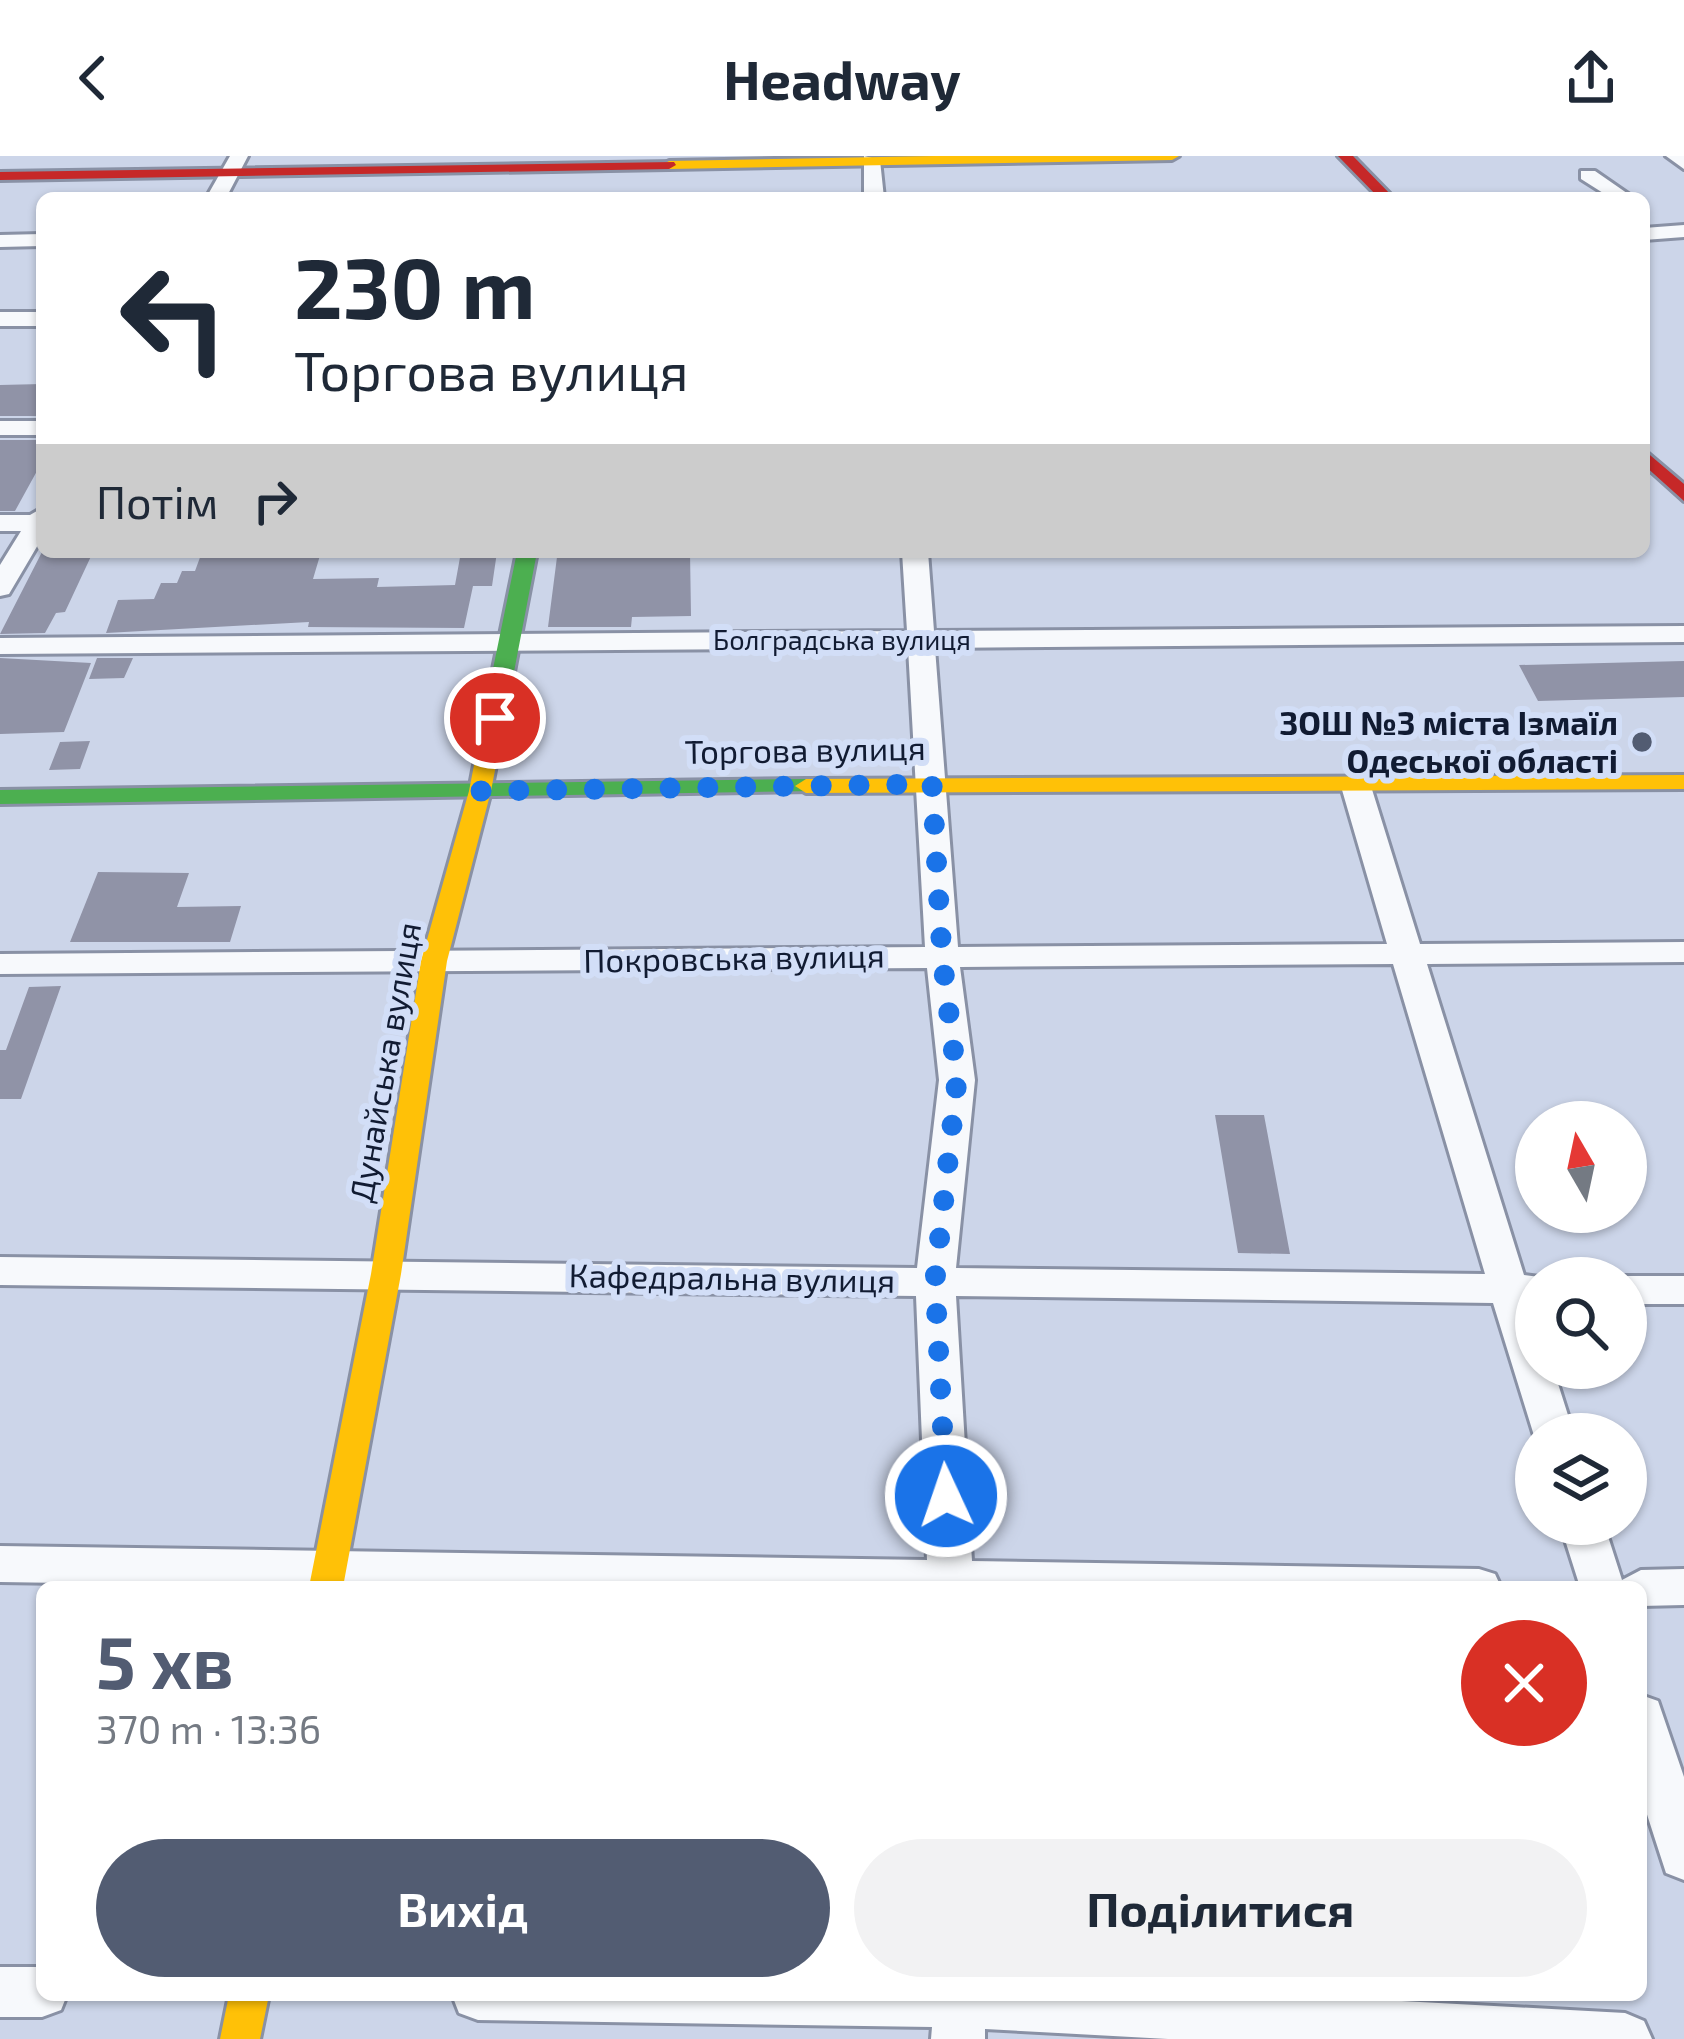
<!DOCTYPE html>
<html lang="uk">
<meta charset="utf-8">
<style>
:root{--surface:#fff;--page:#f2f2f3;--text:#1f2937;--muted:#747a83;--accent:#525c72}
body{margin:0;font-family:"Exo 2",sans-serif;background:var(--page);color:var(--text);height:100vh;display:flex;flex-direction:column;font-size:45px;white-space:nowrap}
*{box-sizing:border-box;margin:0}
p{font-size:39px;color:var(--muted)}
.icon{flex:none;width:66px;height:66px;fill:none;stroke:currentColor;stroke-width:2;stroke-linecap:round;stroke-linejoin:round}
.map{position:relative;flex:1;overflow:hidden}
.drawer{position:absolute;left:36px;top:1425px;width:1611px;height:420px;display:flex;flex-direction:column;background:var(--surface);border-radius:18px;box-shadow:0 3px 9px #0004}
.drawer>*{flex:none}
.banner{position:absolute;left:36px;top:36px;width:1614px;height:366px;border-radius:18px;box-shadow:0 3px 9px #0004;background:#fff;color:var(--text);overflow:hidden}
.needle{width:78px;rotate:351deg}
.controls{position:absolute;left:1515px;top:945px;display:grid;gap:24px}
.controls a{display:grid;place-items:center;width:132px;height:132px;border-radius:50%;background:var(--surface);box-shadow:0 3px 9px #0004;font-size:60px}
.pin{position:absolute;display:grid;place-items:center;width:102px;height:102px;color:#fff;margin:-51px;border:6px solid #fff;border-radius:50%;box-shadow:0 3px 12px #0007}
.me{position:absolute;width:132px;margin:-66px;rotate:357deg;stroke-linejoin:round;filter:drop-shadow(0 0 9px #0008)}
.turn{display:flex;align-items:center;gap:42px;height:252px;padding:0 60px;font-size:54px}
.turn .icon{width:156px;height:156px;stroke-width:2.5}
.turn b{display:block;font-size:84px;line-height:102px}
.then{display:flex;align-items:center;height:114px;padding:0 60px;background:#0003;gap:24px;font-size:45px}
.round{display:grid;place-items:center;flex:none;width:126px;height:126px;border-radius:63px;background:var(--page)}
.head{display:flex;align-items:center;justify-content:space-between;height:204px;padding:0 60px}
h1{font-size:72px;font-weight:700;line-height:90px;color:var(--accent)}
.action{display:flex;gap:24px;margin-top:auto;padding:24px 60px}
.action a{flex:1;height:138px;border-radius:72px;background:var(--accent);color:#fff;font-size:48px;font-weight:700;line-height:138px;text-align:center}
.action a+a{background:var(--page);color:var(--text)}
header{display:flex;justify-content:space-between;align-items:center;height:156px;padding:0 60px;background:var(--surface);font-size:54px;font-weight:700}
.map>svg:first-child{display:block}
</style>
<header><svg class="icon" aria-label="back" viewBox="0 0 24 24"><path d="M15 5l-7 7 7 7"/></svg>Headway<svg class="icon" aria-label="share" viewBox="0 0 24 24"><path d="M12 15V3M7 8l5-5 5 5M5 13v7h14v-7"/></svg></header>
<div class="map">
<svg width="1684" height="1883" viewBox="0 0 1684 1883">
<rect width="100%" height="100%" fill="#ccd5e9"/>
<!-- building -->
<path fill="#9093a7" d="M42,228V260H0V229Z
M0,284H42V315H37L15,355H0Z
M42,396H93L65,456L56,457L45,477L0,478Z
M202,396H321L313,423L379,422L377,431L455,429L461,396H497L492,430H473L464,472L308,471L309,466L106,477L118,444L154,443L161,427H177L182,415H195Z
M641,396H690L691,460L632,461L631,471H548L557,401L641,400Z
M0,502L91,507L64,576L0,578Z
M97,502H133L124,522L89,523Z
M1684,505V541L1538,545L1519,509Z
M90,585L80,613L49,614L60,586Z
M98,716L189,717L177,751L241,750L230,786H70Z
M61,830L21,943H0V894H6L29,831Z
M1215,959H1264L1290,1098L1238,1097Z"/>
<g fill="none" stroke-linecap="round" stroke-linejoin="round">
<!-- street casing -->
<g stroke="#8991a5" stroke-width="6">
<path id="street" d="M230,0H248L226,42H206Z
M864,0L880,4L884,42H864Z
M1666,0H1684V13Z
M1581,15H1595L1634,42H1611L1581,23Z
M1684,69V81L1644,84V72Z
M42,78V90L0,91V79Z
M0,156H42V170H0Z
M0,265H42V279H0Z
M42,352V382L9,438L0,440V409L21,375H0V359H30Z
M902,396H928L934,475L1684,470V486L935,492L958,791L1387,788L1340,627L1355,618L1370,627L1420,788L1684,786V806L1427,808L1524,1119L1547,1122H1536V1212H1553L1574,1278H1536V1286L1493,1147L956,1140L972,1405L1479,1413L1495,1418L1501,1431H313L0,1426V1390L927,1404L916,1140L0,1129V1101L917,1112L939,924L927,812L0,818V798L925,791L908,492L0,498V482L907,475ZM1393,808L1485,1118L956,1112L975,924L960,811Z
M1626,1120H1684V1148H1626V1122H1619Z
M1560,1368H1604L1622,1424L1641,1414L1684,1413V1449L1641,1450V1431H1580Z
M1641,1539L1658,1545L1684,1621V1724L1666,1717L1641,1640Z
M0,1811H42V1839H67L61,1854L42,1861H0Z
M452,1839H1291L1625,1857L1644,1865L1652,1883H1168L985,1873V1883H931L932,1871L478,1864L459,1857Z"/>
</g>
<!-- fast casing -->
<g stroke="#8991a5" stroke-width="6">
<path id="fast" d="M517,396H537L508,547L497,553L486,547Z
M806,623L814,625V635L0,648V634Z"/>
</g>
<!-- slow casing -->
<g stroke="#8991a5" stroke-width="6">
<path id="slow" d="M935,0H1179L1172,4L669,13L662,9L669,5Z
M497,541L508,547L491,635L447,805L401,1118L343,1431H309L371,1118L421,805L469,635L486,547Z
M1684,619V633L806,637L795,630L806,623Z
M229,1839H269L260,1883H220Z"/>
</g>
<!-- jam casing -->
<g stroke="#8991a5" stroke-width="6">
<path id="jam" d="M1338,0H1353L1394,42H1379Z
M674,6L676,9L669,13L0,24V16Z
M1644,294L1684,328V345L1644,309Z"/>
</g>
<!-- street -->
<use href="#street" fill="#f7f9fc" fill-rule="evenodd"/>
<!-- fast -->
<use href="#fast" fill="#4caf50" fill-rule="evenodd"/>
<!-- slow -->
<use href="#slow" fill="#ffc107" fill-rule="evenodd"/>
<!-- jam -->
<use href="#jam" fill="#c62828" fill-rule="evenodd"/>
</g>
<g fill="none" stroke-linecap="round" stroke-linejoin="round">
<!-- route -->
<path stroke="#1a73e8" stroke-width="21" stroke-dasharray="0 37.8" d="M495,562L480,635L932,628L942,800L957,924L935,1124L946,1340"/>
</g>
<!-- markers -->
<circle fill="#525c72" stroke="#d2def7" stroke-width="4.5" cx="1642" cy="586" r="12"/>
<g text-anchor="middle" stroke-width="12" stroke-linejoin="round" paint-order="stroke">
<!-- far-street labels -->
<g font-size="27" fill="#111b32" stroke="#d2def7">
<text x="842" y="494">Болградська вулиця</text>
</g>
<!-- poi labels -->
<g font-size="33" font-weight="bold" fill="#111b32" stroke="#d2def7" text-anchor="end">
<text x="1618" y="579">ЗОШ №3 міста Ізмаїл<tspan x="1618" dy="38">Одеської області</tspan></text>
</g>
<!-- street labels -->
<g font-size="33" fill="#111b32" stroke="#d2def7">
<text transform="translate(805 594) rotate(-1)" y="12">Торгова вулиця</text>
<text transform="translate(734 802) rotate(-1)" y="12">Покровська вулиця</text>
<text transform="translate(385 906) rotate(-80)" y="12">Дунайська вулиця</text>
<text transform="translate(732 1122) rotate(1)" y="12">Кафедральна вулиця</text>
</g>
</g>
</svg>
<div class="controls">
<a><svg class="needle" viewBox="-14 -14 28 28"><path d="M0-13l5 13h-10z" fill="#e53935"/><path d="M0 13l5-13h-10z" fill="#747a83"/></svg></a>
<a><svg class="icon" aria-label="search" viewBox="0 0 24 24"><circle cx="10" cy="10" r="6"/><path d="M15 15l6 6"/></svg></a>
<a><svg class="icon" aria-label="layers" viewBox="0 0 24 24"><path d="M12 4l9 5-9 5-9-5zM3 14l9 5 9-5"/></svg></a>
</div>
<div class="pin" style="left:495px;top:562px;background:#d93025"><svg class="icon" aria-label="arrive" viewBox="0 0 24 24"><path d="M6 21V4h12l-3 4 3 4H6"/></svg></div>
<svg class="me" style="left:946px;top:1340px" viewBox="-20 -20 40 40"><circle r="17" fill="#1a73e8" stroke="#fff" stroke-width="3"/><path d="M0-11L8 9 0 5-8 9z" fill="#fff"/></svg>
<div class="banner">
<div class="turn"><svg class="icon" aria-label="left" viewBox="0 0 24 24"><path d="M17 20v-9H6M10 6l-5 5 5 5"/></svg><div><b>230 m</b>Торгова вулиця</div></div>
<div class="then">Потім<svg class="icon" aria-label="right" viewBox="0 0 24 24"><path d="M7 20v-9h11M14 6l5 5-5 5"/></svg></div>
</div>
<section class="drawer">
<div class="head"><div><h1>5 хв</h1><p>370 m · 13:36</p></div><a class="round" style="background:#d93025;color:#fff"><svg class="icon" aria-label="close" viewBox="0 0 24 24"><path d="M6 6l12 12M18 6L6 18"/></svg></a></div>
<div class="action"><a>Вихід</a><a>Поділитися</a></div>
</section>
</div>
